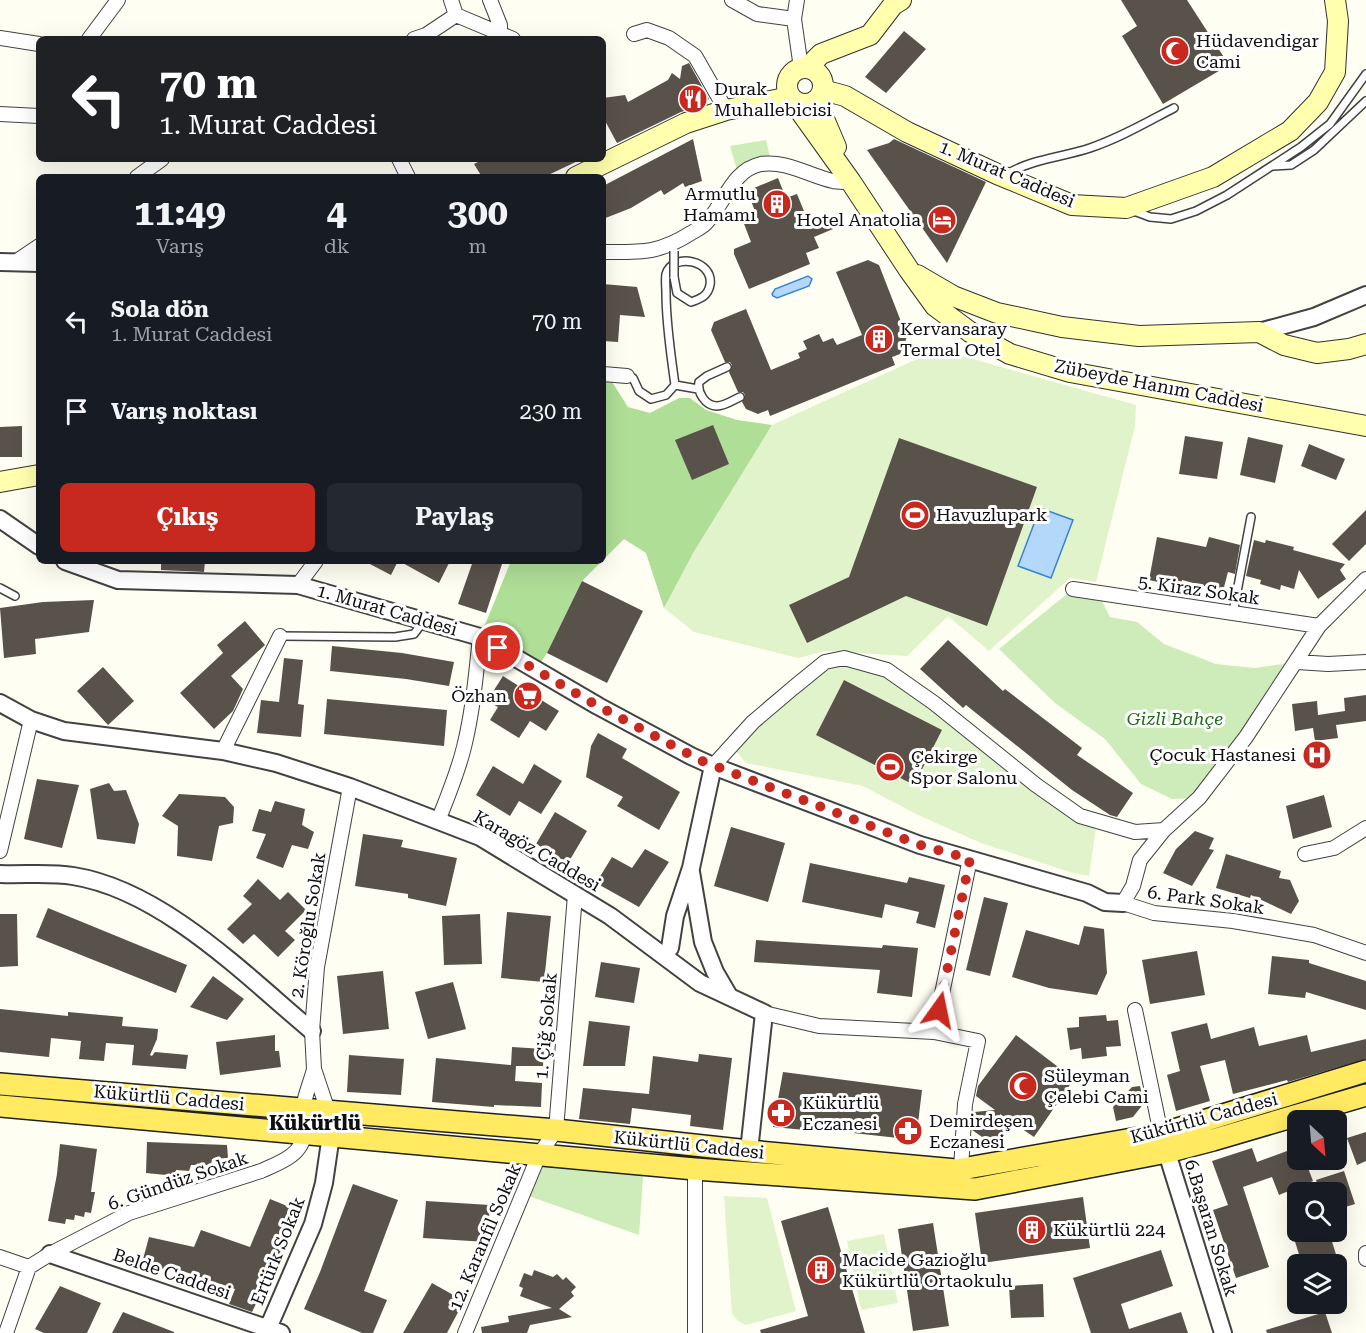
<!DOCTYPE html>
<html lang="tr">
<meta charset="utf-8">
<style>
:root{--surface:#171b24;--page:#242831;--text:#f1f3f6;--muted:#9ea1a6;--accent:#c8291f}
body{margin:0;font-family:"Roboto Serif",serif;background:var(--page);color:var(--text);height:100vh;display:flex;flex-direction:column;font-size:22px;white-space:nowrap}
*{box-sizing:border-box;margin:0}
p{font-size:20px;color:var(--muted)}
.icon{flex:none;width:33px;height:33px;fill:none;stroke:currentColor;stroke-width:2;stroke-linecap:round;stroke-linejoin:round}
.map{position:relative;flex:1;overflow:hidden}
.side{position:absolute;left:36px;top:174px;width:570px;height:390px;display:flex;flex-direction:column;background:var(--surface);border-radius:9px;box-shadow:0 6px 24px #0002}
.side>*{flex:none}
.hud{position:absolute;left:36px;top:36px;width:570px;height:126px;border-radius:9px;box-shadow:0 6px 24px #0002;background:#202124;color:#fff;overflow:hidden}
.needle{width:39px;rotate:154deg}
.fabs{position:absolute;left:1287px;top:1110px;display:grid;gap:12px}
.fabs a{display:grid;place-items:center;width:60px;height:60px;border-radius:9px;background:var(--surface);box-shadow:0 6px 24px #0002;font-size:30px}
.pin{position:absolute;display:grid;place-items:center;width:51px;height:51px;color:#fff;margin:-26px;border:3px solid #fff;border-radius:50%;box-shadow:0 2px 6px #0007}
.me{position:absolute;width:66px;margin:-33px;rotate:12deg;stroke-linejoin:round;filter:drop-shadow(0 0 4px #0008)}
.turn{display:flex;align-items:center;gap:21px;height:126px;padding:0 24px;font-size:27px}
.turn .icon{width:78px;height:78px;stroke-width:2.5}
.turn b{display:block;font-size:42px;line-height:51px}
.eta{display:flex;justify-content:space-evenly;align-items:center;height:102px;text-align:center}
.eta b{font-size:36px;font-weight:700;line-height:42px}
.action{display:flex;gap:12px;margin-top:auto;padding:12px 24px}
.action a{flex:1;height:69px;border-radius:9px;background:var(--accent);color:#fff;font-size:24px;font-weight:700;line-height:69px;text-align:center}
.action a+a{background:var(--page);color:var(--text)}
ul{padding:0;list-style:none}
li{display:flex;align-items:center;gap:18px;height:90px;padding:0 24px}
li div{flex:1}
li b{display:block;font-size:22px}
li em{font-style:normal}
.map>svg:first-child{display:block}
</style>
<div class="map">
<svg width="1366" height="1333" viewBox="0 0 1366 1333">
<rect width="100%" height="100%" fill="#fffef2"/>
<!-- green -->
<path fill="#ceecb9" d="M766,140L772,165L739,177L730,146Z
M1073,589L1098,593L1110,617L1137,622L1164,644L1216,664L1255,668L1297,662L1199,798L1172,799L1141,784L1105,739L1055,703L999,649Z
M539,1155L644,1164L639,1235L523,1194Z"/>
<!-- forest -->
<path fill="#afde97" d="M603,374H607L628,407L650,413L679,398H690L706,410L737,420L772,425L664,608L646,553L624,539L603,560Z
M511,561H602L582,581L547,653L536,670L480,637Z"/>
<!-- pitch -->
<path fill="#e1f3cb" d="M948,352L1136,405L1135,426L1096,582L1070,578L989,651L948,616L907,656L825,651L798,658L694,632L664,608L693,553L772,425L915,360Z
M825,662L887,670L1097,821L1089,876L1073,873L981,843L918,815L863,786L746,763L732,746Z
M724,1196L767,1198L796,1311L746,1325L738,1321L732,1314Z
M884,1234L898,1303L861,1310L847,1241Z"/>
<!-- water -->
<path fill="#b3d8f9" stroke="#3684d5" stroke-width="1.5" d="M808,276L812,279L809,286L777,298L773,296L772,294L775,289Z
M1040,508L1073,520L1051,578L1018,566Z"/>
<!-- building -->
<path fill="#59524b" d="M1121,0H1187L1229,65L1163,104L1122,36L1137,26Z
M904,31L926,49L886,93L865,77Z
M689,63L709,99L700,106L681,112L617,143L603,117V98L625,95L628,102L668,80L672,73L680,79L682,66Z
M693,139L702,181L685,187L683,183L664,195L661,190L631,208L603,219V186Z
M894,139L986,182L947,263L867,150L889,143Z
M484,159H582L544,177H482L474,164Z
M778,178L786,198L797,194L810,226L840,213L845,224L814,237L819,248L806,253L810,264L749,289L734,254V249L751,242L741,216L755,211L747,191Z
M868,260L879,265L907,337L900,354L892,357L895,365L770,416L768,410L758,414L746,409L742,402L745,395L743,392H738L729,372L732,365L730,362H725L711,330L714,322L746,309L771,370L800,358L798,353L807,349L803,341L819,334L823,342L833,338L837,345L862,335L836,272Z
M603,284L637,287L645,317L620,315L618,342L603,341Z
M713,425L729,464L692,480L675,440Z
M22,426V457H0V427Z
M1185,436L1223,442L1217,479L1179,474Z
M1248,437L1283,445L1275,483L1240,475Z
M899,438L1037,487L987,626L906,596L807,643L789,605L849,577Z
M1309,444L1345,459L1336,480L1301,466Z
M1366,510V544L1349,561L1332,544Z
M1157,537L1206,547L1209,537L1240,545L1235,574L1228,572L1223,591L1182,580L1181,587L1149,580Z
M1254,540L1265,543L1266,540L1294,547L1293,550L1345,564L1340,570L1346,579L1318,599L1299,570L1294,589L1281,585L1280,590L1260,584L1261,580L1246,576Z
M161,561H205L204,572L161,570Z
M364,561H398L391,575Z
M399,561H450L439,583Z
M473,561H503L486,613L458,604Z
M582,581L643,611L607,683L547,653Z
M94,600L89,632L35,639L36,654L4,658L0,608L43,602Z
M245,621L265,645L231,676L243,689L233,711L214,729L180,693L223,653L217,645Z
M948,640L1003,691L1005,689L1082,748L1077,755L1133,793L1117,817L1110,815L1072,790L966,705L963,708L920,669Z
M332,646L402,653L454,662L449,686L406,679L330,671Z
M284,658L303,660L298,704L304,705L301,737L257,733L261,700L279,702Z
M103,667L134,701L108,725L77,691Z
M503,676L559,711L546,731L530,721L519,738L490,720L498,707L487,701Z
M844,680L942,730L914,785L816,735Z
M1366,695V721L1336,725L1338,738L1315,741L1313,728L1295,731L1292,704L1317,701L1318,715L1345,711L1344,698Z
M327,699L447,710L444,746L324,734Z
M598,733L627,749L622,758L680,792L659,830L617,806L623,797L586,777L591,746Z
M534,764L562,781L541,814L519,801L510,816L476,795L493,766L523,784Z
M37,779L79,785L62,848L24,839Z
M109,783L114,791L126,790L139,824L135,844L97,839L90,789Z
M179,794L225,797L234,807L233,823L219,826L212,861L177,856L178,826L162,816Z
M1324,795L1332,827L1293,839L1286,806Z
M275,801L305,809L302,825L314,832L308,849L292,845L283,868L256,858L266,834L252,831L259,809L271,812Z
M555,812L587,831L568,863L536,844Z
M731,827L785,843L768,902L714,886Z
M1195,831L1214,838L1209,849L1214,850L1192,886L1163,873L1176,849Z
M363,834L403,840L401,847L457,858L446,906L408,898V894L355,886Z
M645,849L669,862L639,907L596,883L612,857L632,868Z
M1226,854L1281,871L1279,878L1290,880L1299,901L1291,914L1251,895L1250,898L1216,888Z
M810,863L907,883L909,877L945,885L935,928L916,923L919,912L885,904L882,918L802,902Z
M258,879L280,900L288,892L306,910L285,931L295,940L278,957L254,934L243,944L227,929L252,904L243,896Z
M984,897L1008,903L990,976L966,970Z
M48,908L187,965L176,993L36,937Z
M507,912L551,916L544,982L501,978Z
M0,914H17L18,966L0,967Z
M480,914L482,964L444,965L442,916Z
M1084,926L1104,929L1107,973L1097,995L1049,988L1012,977L1026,930L1079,945Z
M756,940L882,948L883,945L918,948L912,997L877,993L880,970L754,962Z
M1197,951L1205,995L1150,1004L1142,960Z
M1272,956L1309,960V963L1366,981V1010L1306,992L1305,998L1268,994Z
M601,962L640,968L634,1003L595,997Z
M383,971L389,1029L343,1034L337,976Z
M213,976L244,999L227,1020L190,1007Z
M453,982L466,1029L428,1039L415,992Z
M0,1009L68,1016V1012L123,1017L122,1026L158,1029L157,1039L150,1055L152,1056L155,1052L188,1055L186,1069L132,1065L134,1045L106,1043L104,1061L79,1059L81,1041L51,1038L49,1057L0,1052Z
M1106,1015L1107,1021L1118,1020L1121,1046L1106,1047L1107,1056L1082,1059L1081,1048L1070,1050L1067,1028L1079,1027V1017Z
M589,1021L630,1026L625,1066H583Z
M1207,1023L1211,1039L1254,1027L1259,1046L1307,1035L1311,1052L1366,1039V1059L1288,1082L1287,1080L1233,1094L1225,1060L1200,1066L1210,1101L1176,1111L1167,1075L1180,1071L1171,1032Z
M275,1035V1051H279L281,1067L220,1075L216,1042Z
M1016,1035L1074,1079L1034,1137L1000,1114L1004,1136L985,1139L972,1130L974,1112L995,1110L976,1096L978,1086Z
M512,1047L544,1049L543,1066H516L515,1081L542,1083L541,1107L494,1105V1107L432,1102L436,1058L511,1065Z
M699,1054L732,1058L723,1130L690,1126L691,1115L632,1108L630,1124L579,1119L583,1088L649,1094L653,1056L698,1062Z
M349,1055L404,1059L401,1095L347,1092Z
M783,1072L922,1090L916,1140L826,1130V1132L773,1127Z
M1140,1086L1144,1103L1133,1117L1116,1121L1113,1107L1132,1087Z
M1366,1132V1161L1357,1165L1347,1138Z
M147,1142L227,1145L228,1158L212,1159L211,1165H191L189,1171L176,1170V1176L146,1173Z
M60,1144L97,1149L91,1192H95L91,1213L85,1212L84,1217L75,1215L74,1220L66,1219L65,1224L48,1221L57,1174Z
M1298,1147V1160H1305L1313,1181L1279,1195L1272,1177L1243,1187L1269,1267L1236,1278L1213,1210L1228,1205L1212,1161L1252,1148L1257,1162Z
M1344,1171L1355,1204L1336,1210V1192H1320L1316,1180Z
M353,1184L398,1200L364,1291L387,1300L373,1333H362L304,1309L320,1272Z
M1083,1197L1090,1248L982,1263L975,1213Z
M270,1199L297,1210L275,1265L252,1312L229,1304L235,1289L168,1266L167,1270L142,1263L149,1237L194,1247L201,1230L250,1247Z
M426,1201L490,1205L487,1242L423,1238Z
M828,1207L865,1333H761L760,1330L808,1316L781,1221Z
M933,1223L949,1326L913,1331L898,1229Z
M1292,1232H1329L1339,1264H1302Z
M1161,1250L1173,1286L1121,1304L1129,1329L1181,1312L1188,1333H1091L1073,1278Z
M534,1270L553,1277L557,1274L563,1280L566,1277L576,1287L571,1292L574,1296L559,1309L572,1317L530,1325L527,1333H482L481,1327L509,1322L508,1316L552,1308L520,1296L523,1288L519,1286L524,1273L532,1276Z
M432,1283L464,1301L447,1333H403Z
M1043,1284L1044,1317L1011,1318L1009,1286Z
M60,1286L101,1303L87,1333H44L35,1329Z
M123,1312L174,1332V1333H112Z
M1325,1312L1332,1333H1267L1266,1330Z"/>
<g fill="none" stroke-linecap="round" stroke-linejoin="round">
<!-- service casing -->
<g stroke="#424242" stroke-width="10">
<path id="service" d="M1273,166L1291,165L1314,150L1366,101
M1007,174C1032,159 1063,157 1090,148C1120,138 1147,122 1174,108
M1134,211L1150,217L1171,219L1196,211L1227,195L1301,147L1330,124L1366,74
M727,367L707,376L699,382C697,392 705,406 717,406C725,406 733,400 740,397
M627,376L633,378L639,391L651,399L666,395L675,385C671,355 666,324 666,293C666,287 665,280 666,274C673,252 714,260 710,285C708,296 700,299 691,302L677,293L674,277
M675,385L698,389
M0,588L15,596
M1233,613L1251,517
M280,636L395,637L414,634L420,626L419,621"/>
</g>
<!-- minor casing -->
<g stroke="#424242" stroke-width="16">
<path id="minor" d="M451,0L456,15
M490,0L500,25V33
M732,0L757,14L794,19
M797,0L794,19L801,68
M456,15L513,39
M634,34L647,30L669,38L695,56L726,110
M0,38L39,44
M89,39L118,0
M414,39L426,35L456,15
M0,114L39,116
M399,159L408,177
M137,177L162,159
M603,252C641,252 658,254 691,233C696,230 702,227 706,223C725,203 732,170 761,164C786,160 810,176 833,181C839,182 845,182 851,182
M14,263L39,246
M603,374L627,376
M1366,579L1319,626L1246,737L1199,798L1164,830L1140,860L1133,886L1123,903L1154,913L1233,921L1314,935L1366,953
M298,585L316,561
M1073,589L1319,626
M1297,662L1328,664L1366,662
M223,751L280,636
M713,766L753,722L793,688L825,662L844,658L887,670L934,703L1036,785L1080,816L1135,832L1164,830
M438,821C448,796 458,772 464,747C473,711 476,674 480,637
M0,851L31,720
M1305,854L1334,848L1366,828
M1135,1010L1161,1134
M764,1013L819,1026L934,1032
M331,1135L328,1111L314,1069L312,1031L317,967L350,787
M961,1169L965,1104L978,1041L934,1032L970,859
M1366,1253V1259
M0,1257L29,1267
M6,1333L29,1267L50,1254L129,1213L261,1171C279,1163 303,1155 304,1133C305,1125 302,1117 303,1110C304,1096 311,1082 314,1069
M465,1333L539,1155L556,1130L575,895
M695,1333V1169"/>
</g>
<!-- tertiary casing -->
<g stroke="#424242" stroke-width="20">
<path id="tertiary" d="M0,262L39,263
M1259,332L1314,317L1366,295
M0,519L39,546
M65,561L118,580L298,585L480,637L598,706L691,756L713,766L920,845L1087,893L1105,902L1123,903
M0,703L31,720L64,731L223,751L276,763L350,787L480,837L610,916L700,983L764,1013L749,1151
M691,872L703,942L715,972L729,996
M0,874C24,875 50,872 73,876C162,890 245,975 312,1031
M670,948L675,916L691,868L713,766
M1163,1140L1223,1333
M50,1254L281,1333
M266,1333L313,1224L324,1183L331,1135"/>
</g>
<!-- secondary casing -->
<g stroke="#313131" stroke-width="22">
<path id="secondary" d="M787 86a18 18 0 1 1 36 0a18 18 0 1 1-36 0Z
M807,68L821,54L870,35L893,5L901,0
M823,90L845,96L907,132L997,174L1072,205L1126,208L1213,177L1290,131L1318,102L1335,72L1338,21L1335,0
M816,100L836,147
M793,101L851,182L909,270L935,306L970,332L1010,354L1070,372L1366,426
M576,177L686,123L726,110L790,97
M917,275L953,296L997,313L1062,327L1139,336L1259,332L1284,345L1317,353L1349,349L1366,344
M0,482L39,475"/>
</g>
<!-- primary casing -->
<g stroke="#202020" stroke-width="24">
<path id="primary" d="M0,1084L556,1130L749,1151L956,1170L1161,1134L1366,1071
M0,1106L695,1169L975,1189L1167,1152L1213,1140L1366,1095"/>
</g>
<!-- service -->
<use href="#service" stroke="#fff" stroke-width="7"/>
<!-- minor -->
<use href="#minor" stroke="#fff" stroke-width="14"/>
<!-- tertiary -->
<use href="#tertiary" stroke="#fff" stroke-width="16"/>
<!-- secondary -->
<use href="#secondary" stroke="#ffffad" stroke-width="20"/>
<!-- primary -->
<use href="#primary" stroke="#ffea62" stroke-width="21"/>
<!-- service-bridge casing -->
<g stroke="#424242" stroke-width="10" stroke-linecap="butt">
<path id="service-bridge" d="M674,277V251"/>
</g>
<!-- service-bridge -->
<use href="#service-bridge" stroke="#fff" stroke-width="7"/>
</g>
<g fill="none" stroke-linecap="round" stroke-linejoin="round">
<!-- route -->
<path stroke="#c8291f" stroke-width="10" stroke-dasharray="0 18" d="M498,648L598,706L702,761L920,845L970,859L939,1010"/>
</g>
<!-- icons -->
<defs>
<g id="mosque-disc" transform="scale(1.5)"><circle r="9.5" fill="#c8291f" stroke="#fff"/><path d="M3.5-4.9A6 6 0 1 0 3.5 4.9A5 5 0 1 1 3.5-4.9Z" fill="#fff"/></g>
<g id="restaurant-disc" transform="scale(1.5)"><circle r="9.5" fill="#c8291f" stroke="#fff"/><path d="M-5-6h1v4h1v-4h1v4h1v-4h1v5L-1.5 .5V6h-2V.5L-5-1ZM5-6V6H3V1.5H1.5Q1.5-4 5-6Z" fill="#fff"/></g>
<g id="building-disc" transform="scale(1.5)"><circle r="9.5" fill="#c8291f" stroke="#fff"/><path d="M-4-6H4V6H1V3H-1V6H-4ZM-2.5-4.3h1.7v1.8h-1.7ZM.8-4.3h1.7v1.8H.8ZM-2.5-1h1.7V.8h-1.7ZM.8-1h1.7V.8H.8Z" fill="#fff"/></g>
<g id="hotel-disc" transform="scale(1.5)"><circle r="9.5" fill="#c8291f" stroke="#fff"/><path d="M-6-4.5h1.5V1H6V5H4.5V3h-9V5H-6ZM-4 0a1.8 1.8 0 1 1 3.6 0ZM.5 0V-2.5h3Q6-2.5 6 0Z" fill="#fff"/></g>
<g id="stadium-disc" transform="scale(1.5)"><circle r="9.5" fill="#c8291f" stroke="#fff"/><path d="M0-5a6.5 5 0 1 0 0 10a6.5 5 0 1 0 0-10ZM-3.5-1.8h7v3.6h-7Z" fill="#fff"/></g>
<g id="supermarket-disc" transform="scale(1.5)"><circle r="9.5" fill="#c8291f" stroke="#fff"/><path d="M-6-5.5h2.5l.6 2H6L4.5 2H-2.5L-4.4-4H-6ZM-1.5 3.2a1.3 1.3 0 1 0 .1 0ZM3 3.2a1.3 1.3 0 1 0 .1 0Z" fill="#fff"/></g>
<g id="hospital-disc" transform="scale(1.5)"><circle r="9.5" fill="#c8291f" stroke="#fff"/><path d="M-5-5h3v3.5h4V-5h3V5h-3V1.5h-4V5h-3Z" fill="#fff"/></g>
<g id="pharmacy-disc" transform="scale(1.5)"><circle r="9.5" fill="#c8291f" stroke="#fff"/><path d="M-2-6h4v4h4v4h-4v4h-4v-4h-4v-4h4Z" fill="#fff"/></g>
</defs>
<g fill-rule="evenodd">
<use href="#mosque-disc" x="1175" y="51"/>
<use href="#restaurant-disc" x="693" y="99"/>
<use href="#building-disc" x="777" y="204"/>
<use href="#hotel-disc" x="942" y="220"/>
<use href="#building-disc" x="879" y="339"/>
<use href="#stadium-disc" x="915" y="515"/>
<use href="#supermarket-disc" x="528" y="696"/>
<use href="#hospital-disc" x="1317" y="755"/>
<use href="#stadium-disc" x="890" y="767"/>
<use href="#mosque-disc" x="1023" y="1086"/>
<use href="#pharmacy-disc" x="781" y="1113"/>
<use href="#pharmacy-disc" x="908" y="1131"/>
<use href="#building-disc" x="1032" y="1230"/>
<use href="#building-disc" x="821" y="1270"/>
</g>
<g text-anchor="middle" stroke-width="6" stroke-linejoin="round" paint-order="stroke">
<!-- poi labels -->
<g font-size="18" fill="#0f0f0f" stroke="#fff" text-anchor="start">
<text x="1196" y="47">Hüdavendigar<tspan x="1196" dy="21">Cami</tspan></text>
<text x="714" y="95">Durak<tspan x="714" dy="21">Muhallebicisi</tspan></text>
<text x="756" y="200" text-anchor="end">Armutlu<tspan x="756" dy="21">Hamamı</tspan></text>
<text x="921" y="226" text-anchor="end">Hotel Anatolia</text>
<text x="900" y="335">Kervansaray<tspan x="900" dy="21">Termal Otel</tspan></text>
<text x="936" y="521">Havuzlupark</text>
<text x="507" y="702" text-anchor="end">Özhan</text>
<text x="1296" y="761" text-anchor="end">Çocuk Hastanesi</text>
<text x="911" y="763">Çekirge<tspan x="911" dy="21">Spor Salonu</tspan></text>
<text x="1044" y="1082">Süleyman<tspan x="1044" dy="21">Çelebi Cami</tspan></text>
<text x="802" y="1109">Kükürtlü<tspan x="802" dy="21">Eczanesi</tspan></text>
<text x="929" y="1127">Demirdeşen<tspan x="929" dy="21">Eczanesi</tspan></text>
<text x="1053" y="1236">Kükürtlü 224</text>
<text x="842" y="1266">Macide Gazioğlu<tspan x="842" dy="21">Kükürtlü Ortaokulu</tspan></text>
</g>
<!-- street labels -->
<g font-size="18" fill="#0f0f0f" stroke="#fff">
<text transform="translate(1007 174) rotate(23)" y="6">1. Murat Caddesi</text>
<text transform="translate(1159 386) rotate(11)" y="6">Zübeyde Hanım Caddesi</text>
<text transform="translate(1199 590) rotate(8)" y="6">5. Kiraz Sokak</text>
<text transform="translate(387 610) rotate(16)" y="6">1. Murat Caddesi</text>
<text transform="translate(537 851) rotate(30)" y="6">Karagöz Caddesi</text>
<text transform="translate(1206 900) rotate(8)" y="6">6. Park Sokak</text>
<text transform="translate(308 925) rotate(-81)" y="6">2. Köroğlu Sokak</text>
<text transform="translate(546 1026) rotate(-85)" y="6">1. Çiğ Sokak</text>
<text transform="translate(169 1098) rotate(5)" y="6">Kükürtlü Caddesi</text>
<text transform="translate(1204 1118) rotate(-15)" y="6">Kükürtlü Caddesi</text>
<text transform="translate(689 1145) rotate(6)" y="6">Kükürtlü Caddesi</text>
<text transform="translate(178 1181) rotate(-19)" y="6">6. Gündüz Sokak</text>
<text transform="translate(1211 1228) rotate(73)" y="6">6.Başaran Sokak</text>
<text transform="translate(485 1237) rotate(-67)" y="6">12. Karanfil Sokak</text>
<text transform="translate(278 1251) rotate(-68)" y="6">Ertürk Sokak</text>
<text transform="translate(172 1274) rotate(19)" y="6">Belde Caddesi</text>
</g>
<!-- park labels -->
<g font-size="18" font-style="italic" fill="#236c1b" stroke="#fff">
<text x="1175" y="725">Gizli Bahçe</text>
</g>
<!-- neighbourhood labels -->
<g font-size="20" font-weight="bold" fill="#0f0f0f" stroke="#fff">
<text x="315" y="1130">Kükürtlü</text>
</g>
</g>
</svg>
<div class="fabs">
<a><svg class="needle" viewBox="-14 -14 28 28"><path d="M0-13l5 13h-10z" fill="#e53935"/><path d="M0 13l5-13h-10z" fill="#9ea1a6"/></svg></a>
<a><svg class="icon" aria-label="search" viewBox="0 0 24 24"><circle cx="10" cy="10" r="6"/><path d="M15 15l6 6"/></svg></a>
<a><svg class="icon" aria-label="layers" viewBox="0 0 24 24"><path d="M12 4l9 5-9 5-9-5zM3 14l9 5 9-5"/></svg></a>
</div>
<div class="pin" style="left:498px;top:648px;background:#d93025"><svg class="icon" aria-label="arrive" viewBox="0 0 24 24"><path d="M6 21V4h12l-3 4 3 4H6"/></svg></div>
<svg class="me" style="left:939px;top:1010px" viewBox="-20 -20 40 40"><path d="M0-17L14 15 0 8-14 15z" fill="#c8291f" stroke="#fff" stroke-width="4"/></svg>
<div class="hud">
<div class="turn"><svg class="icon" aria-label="left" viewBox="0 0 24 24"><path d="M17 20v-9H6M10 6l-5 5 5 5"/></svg><div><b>70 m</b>1. Murat Caddesi</div></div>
</div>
<section class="side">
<div class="eta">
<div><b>11:49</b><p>Varış</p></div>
<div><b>4</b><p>dk</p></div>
<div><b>300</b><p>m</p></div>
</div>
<ul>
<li><svg class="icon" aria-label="left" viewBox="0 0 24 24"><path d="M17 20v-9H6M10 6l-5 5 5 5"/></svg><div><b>Sola dön</b><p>1. Murat Caddesi</p></div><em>70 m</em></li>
<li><svg class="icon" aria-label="arrive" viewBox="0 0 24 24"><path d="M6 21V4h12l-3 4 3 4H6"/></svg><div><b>Varış noktası</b></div><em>230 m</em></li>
</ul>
<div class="action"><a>Çıkış</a><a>Paylaş</a></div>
</section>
</div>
